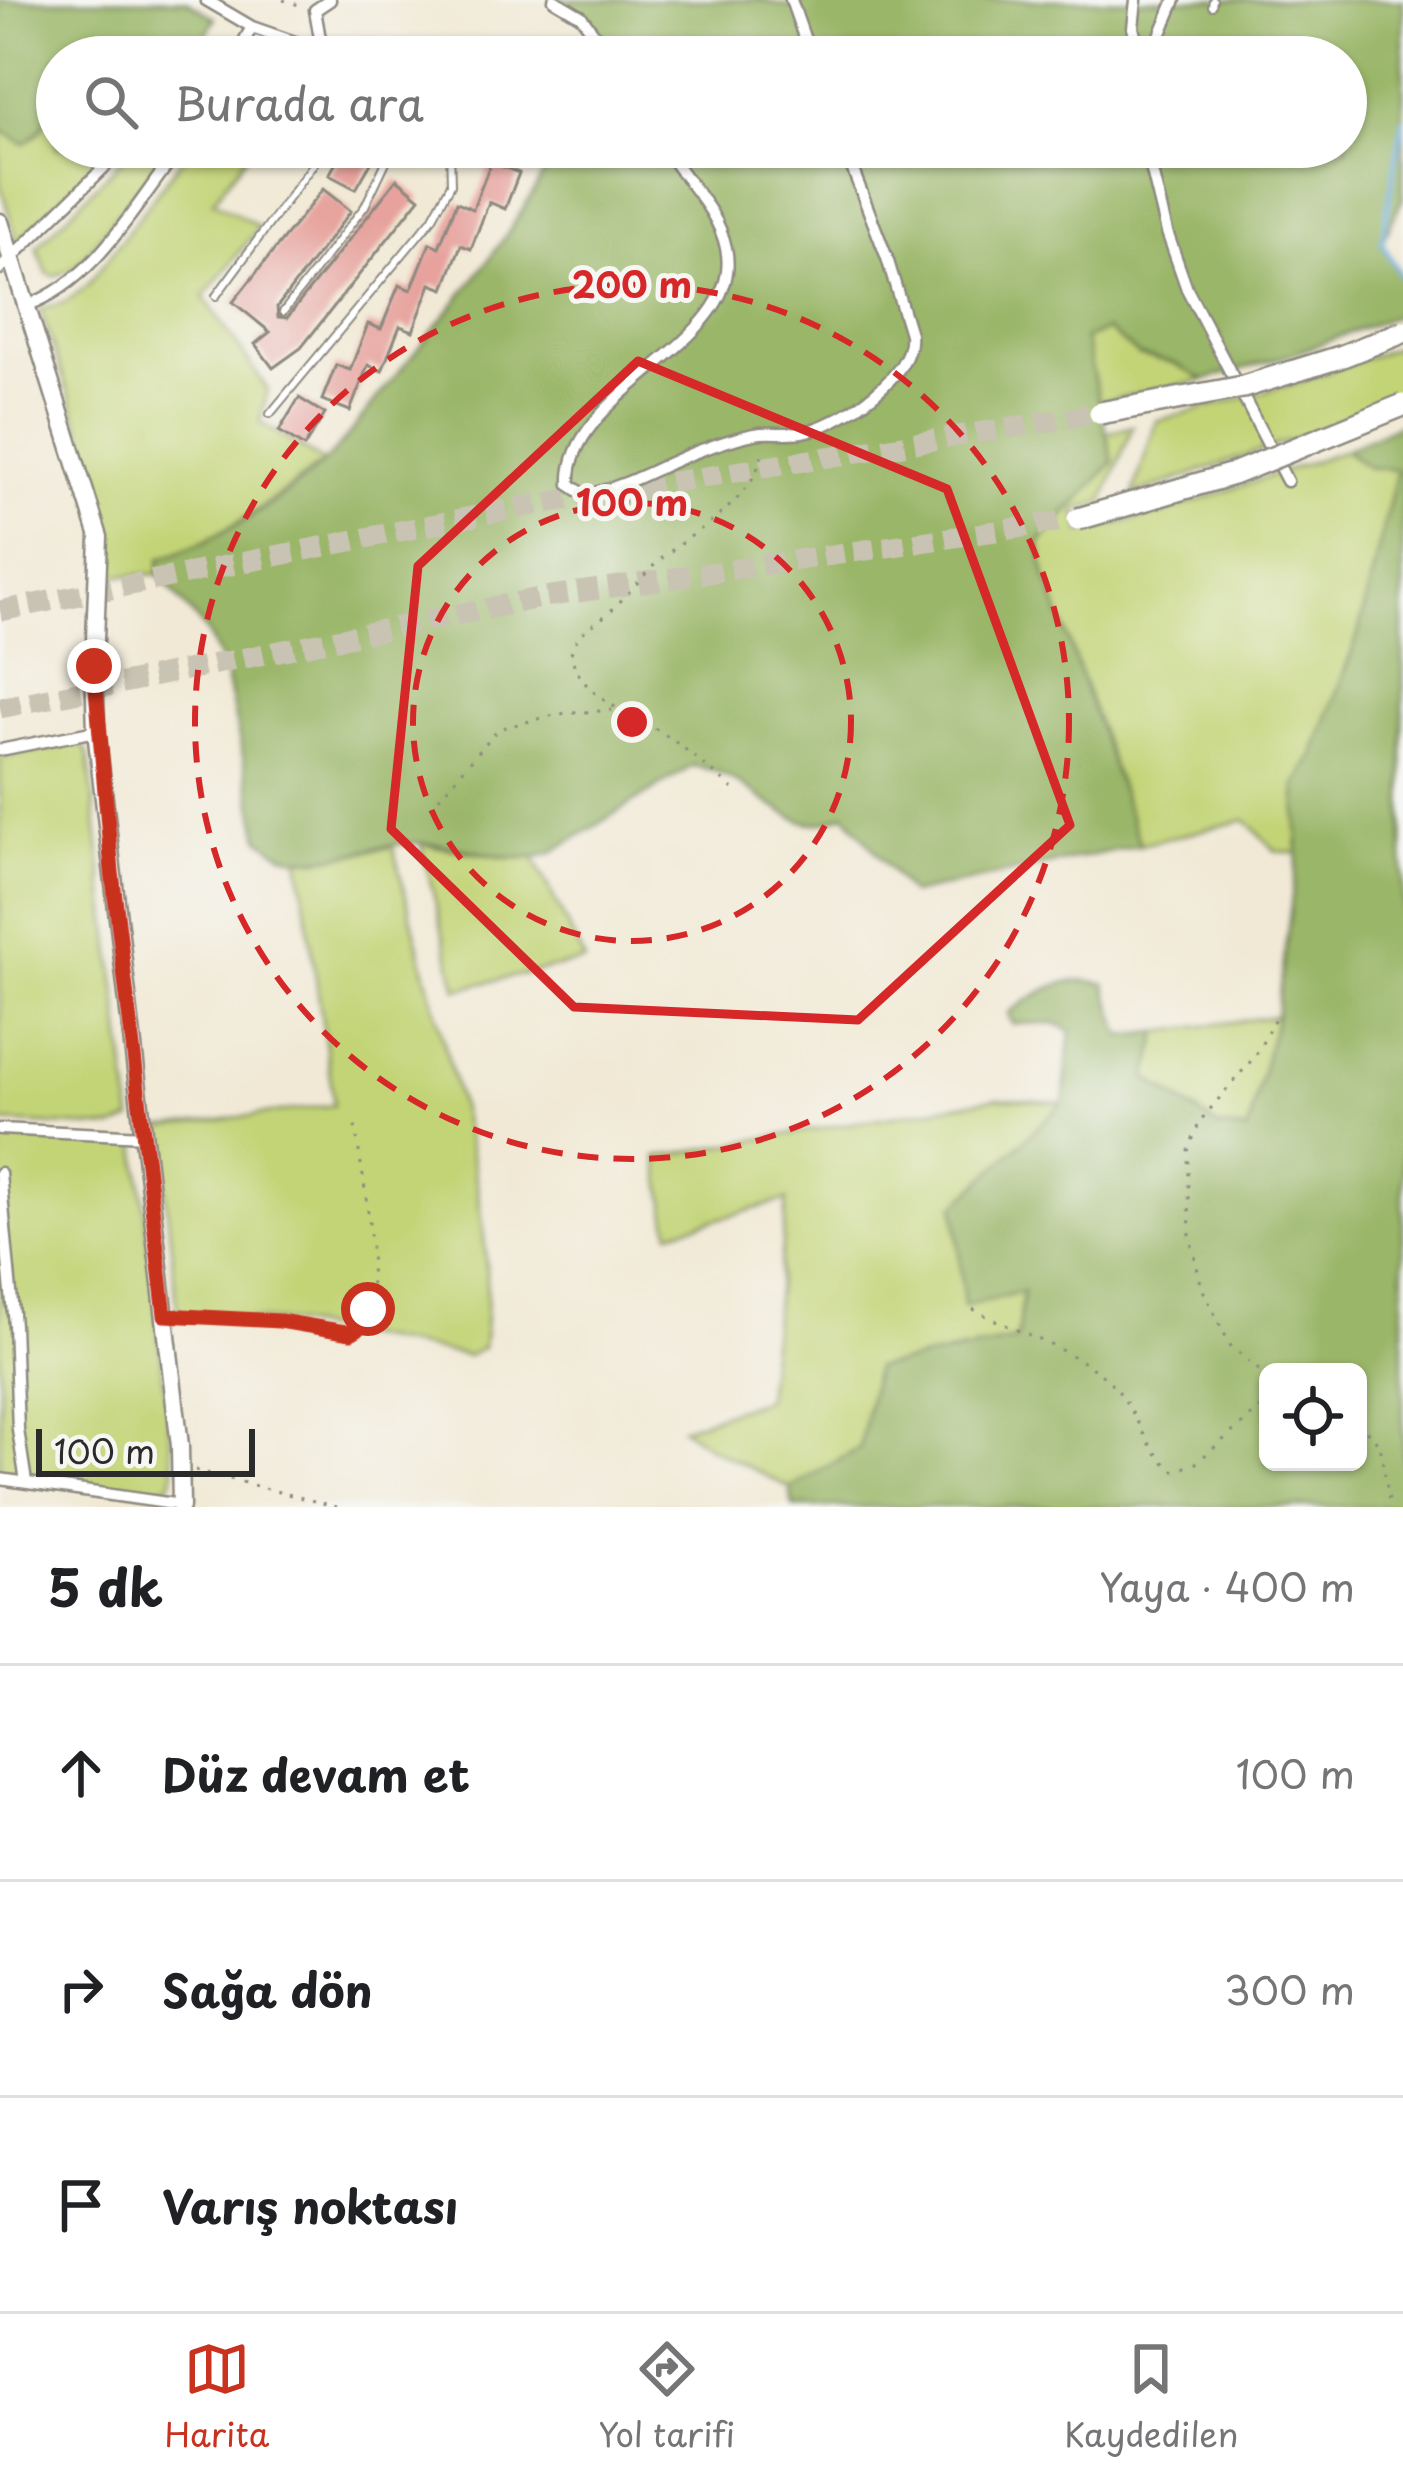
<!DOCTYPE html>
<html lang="tr">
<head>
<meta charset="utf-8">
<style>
  :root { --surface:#fff; --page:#f6f6f6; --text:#202124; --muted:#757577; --line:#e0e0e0; --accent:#c8321e }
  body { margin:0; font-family:"Playpen Sans",sans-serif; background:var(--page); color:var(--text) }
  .controls { position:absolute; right:36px; bottom:36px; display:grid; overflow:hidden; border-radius:18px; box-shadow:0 3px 9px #0004 }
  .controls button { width:108px; height:108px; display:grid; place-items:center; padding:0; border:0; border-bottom:3px solid var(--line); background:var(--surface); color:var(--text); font:60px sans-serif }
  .scale { position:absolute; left:36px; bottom:30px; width:219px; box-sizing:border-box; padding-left:12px; border:6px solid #2b2b2b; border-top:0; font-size:33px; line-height:42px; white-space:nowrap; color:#2b2b2b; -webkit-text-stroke:9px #f6f6f2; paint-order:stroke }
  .stop { position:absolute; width:36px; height:36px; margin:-27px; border:9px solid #c8321e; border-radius:50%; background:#fff }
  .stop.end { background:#c8321e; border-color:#fff; box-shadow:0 3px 12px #0008 }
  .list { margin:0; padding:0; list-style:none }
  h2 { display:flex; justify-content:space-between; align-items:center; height:156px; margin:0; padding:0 48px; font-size:51px }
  h2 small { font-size:39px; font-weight:400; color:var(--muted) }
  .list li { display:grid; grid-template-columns:78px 1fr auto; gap:36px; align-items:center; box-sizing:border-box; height:216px; padding:0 48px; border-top:3px solid var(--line) }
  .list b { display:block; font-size:45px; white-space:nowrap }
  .list em { font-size:39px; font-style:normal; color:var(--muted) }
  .icon { flex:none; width:66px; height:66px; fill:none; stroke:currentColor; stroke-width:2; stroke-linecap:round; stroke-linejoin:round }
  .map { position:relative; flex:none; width:1403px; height:1507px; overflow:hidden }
  .search { position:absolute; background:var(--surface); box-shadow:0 3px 9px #0004; left:36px; right:36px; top:36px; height:132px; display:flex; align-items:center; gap:30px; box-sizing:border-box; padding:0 42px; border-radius:66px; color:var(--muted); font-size:45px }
  .sheet { height:804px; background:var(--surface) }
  nav { display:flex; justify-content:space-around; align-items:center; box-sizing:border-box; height:168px; border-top:3px solid var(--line); background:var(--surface); font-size:33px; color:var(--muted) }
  nav a { display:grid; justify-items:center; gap:6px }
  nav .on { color:var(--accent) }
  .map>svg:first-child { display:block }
  .green { fill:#c3d477; stroke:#778051; stroke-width:3 }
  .forest { fill:#9ab668; stroke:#62704a; stroke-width:3; fill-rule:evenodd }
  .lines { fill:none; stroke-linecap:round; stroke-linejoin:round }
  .stream { stroke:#6dafe1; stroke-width:4.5 }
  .building { fill:#e7a29d }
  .highway-tunnel { stroke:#c9c3b3; stroke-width:21; stroke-dasharray:21 10; stroke-linecap:butt }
  .lane-casing { stroke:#8e8a80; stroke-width:10 }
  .street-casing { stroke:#8e8a80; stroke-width:15 }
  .secondary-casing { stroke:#8e8a80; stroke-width:21 }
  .path { stroke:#8e8a80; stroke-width:3; stroke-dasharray:3 9; stroke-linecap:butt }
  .lane { stroke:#fff; stroke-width:6 }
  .street { stroke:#fff; stroke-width:10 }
  .secondary { stroke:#fff; stroke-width:16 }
  .highway-bridge-casing { stroke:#8e8a80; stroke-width:26; stroke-linecap:butt }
  .highway-bridge { stroke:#fff; stroke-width:21 }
  .route { stroke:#c8321e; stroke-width:15 }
  .marked { fill:none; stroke:#d62828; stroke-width:9; stroke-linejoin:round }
  .ring { fill:none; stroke:#d62828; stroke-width:6; stroke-dasharray:21 15 }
  .centre { fill:#d62828; stroke:#f6f6f2; stroke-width:6 }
  .ring-label { font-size:36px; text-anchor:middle; font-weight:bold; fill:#d62828; stroke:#f6f6f2; stroke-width:10; stroke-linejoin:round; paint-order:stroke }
</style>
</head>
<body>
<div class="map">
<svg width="1403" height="1507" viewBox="0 0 1403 1507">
  <rect width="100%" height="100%" fill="#f6f6f2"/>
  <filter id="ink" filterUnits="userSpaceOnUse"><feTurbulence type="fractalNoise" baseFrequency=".00833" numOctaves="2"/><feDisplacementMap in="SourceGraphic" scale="24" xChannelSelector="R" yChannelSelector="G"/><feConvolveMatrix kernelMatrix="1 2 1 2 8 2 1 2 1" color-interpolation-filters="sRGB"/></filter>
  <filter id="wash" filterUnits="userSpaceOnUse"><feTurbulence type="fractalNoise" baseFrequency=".004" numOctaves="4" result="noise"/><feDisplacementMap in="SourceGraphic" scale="48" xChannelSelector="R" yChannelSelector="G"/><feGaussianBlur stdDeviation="2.7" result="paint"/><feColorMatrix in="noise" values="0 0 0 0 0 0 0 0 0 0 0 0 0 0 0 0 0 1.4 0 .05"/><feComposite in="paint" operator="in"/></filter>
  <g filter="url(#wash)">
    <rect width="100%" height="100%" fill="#f1e9d5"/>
    <!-- green -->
    <path class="green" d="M57 103V147H114L17 242 0 184V129L24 143 39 133Z
      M134 147H170L75 268 54 276 47 273 37 247Z
      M191 147H253L213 201 259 227 204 297 268 390 260 422 324 462C272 500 222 540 160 559L158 574 110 576V528L98 481 40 309 66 302 88 285Z
      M1107 329 1139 355 1173 363 1205 380 1098 402 1084 338Z
      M1403 345V392L1309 434 1133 495 1156 421 1300 382Z
      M1133 426 1103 502 1076 510 1082 532 1166 512 1345 450 1367 467 1398 469 1358 635 1313 756 1296 786 1298 853 1276 851 1245 820 1140 845 1045 574 1040 542 1113 462 1106 433Z
      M81 742 88 754 132 1120 114 1128 0 1122V758Z
      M421 844 506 858H534L585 961 457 989Z
      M393 847C411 915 428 983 446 1051 472 1150 496 1245 483 1348L468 1356 280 1321 178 1316 159 1128 334 1105 299 858 319 859Z
      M1276 1016 1248 1131 1218 1127 1147 1077 1159 1032Z
      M996 1098 1063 1103 965 1306 1023 1292 1017 1340 875 1368 860 1448 790 1488 709 1447 682 1428 765 1399 787 1200 670 1232 657 1157Z
      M0 1138 137 1144 174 1470C172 1478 173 1482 166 1487 150 1498 26 1475 0 1471Z"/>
    <!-- forest -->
    <path class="forest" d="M0 0H185L215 18 196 57H57C57 94 57 122 24 144L0 129Z
      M554 0H758L793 7 791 0H1403V198L1382 242 1403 280V313L1290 355 1205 380 1173 363 1139 355 1107 330 1085 339 1113 462 1040 542 1045 574 1140 845 910 894 845 814C837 817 825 823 816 823 780 824 740 769 692 766L551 853C504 868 460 841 412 843 372 844 333 864 292 857 280 855 270 845 260 838L225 671 207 632 158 574 160 559C218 541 279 504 324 462 348 440 367 410 388 385 449 311 517 234 557 147H1346V57H584L592 28Z
      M1403 423V1507H793L790 1488 860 1448 875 1368 1017 1340 1023 1292 964 1306 955 1206 1063 1103 1071 1031 1055 1023 1012 1024 1008 1013C1039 992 1067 972 1105 984L1122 1036 1159 1032 1147 1078 1218 1127 1248 1131 1276 1016 1298 853 1296 786 1313 756 1358 635 1397 470 1367 467 1345 450ZM1268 1372H1358V1462H1268Z"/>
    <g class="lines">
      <!-- stream -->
      <path class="stream" d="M1403 119 1382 242 1403 280"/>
    </g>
    <g id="blocks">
      <!-- building -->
      <path class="building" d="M345 147H358L375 156 356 189 329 175Z
        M491 162 519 173 505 209 489 202 471 249 461 245 444 289 431 284 413 331 400 326 382 371 368 365 350 411 322 400 336 365 350 370 368 324 381 329 399 285 411 290 430 243 439 247 457 202 473 209Z
        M397 179 420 198 301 348 273 368 255 344 270 332 233 302 323 189 351 211 277 307 278 317 287 318Z
        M299 398 325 414 304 447 279 431Z"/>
    </g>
  </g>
  <g filter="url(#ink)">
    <use href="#blocks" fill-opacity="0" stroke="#8e8a80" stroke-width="3"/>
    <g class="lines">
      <!-- highway-tunnel -->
      <path class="highway-tunnel" d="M0 611 526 506 1100 413
        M0 708 544 597 1078 519"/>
      <defs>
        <path id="lane" d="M1212 6 1213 0
          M216 296 326 147
          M283 312 365 206 393 147
          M270 414 432 219 451 184 450 147"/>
        <path id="street" d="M206 0 252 27 338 57
          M554 0 581 16 611 57
          M791 0 811 57
          M1136 0 1133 28 1141 57
          M322 50 315 10 330 0
          M235 57 252 27
          M1151 57 1175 0
          M664 147C685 181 718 209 726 248 747 344 564 390 570 485L585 495C627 488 667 461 707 448 724 442 743 435 761 433 777 432 792 435 808 431 844 421 915 375 910 334L887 258 844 147
          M1146 147 1167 232 1187 289 1287 481
          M0 269 125 147
          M28 305C97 280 136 203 181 147
          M0 750 96 731
          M0 1129 144 1136
          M0 1173 14 1325 18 1430 26 1482
          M0 1479 181 1505"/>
        <path id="secondary" d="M0 222 99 537 94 666 96 731 180 1446 181 1507"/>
      </defs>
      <!-- lane casing -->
      <use href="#lane" class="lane-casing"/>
      <!-- street casing -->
      <use href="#street" class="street-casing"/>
      <!-- secondary casing -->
      <use href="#secondary" class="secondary-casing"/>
      <!-- path -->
      <path class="path" d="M283 0 302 6
        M733 789C712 771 690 752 667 736 633 713 581 701 571 654 575 633 593 626 607 614 629 595 644 572 667 554 706 523 754 501 764 447
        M431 807 498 729 558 714 613 710
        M973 1309C1017 1333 1069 1347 1108 1380 1136 1405 1144 1452 1175 1471L1196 1463 1268 1402
        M178 1316 280 1321 351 1333C391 1304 361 1171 355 1126
        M1268 1378 1230 1345 1202 1288 1190 1237 1188 1151 1200 1121 1256 1055 1276 1016
        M1358 1422 1380 1445 1390 1507
        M195 1470 337 1507"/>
      <!-- lane -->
      <use href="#lane" class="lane"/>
      <!-- street -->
      <use href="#street" class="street"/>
      <!-- secondary -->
      <use href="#secondary" class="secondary"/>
      <defs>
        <path id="highway-bridge" d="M1100 413 1243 387 1340 357 1403 332
          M1078 519 1233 474 1403 405"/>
      </defs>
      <!-- highway-bridge casing -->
      <use href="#highway-bridge" class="highway-bridge-casing"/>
      <!-- highway-bridge -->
      <use href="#highway-bridge" class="highway-bridge"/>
    </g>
  </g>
  <g class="lines" filter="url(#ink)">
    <!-- route -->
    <path class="route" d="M94 666 112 872 165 1315 280 1321 351 1333 358 1329 368 1309"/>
  </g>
  <!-- marked area -->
  <path class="marked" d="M638 361 947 489 1070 825 858 1020 574 1007 391 829 418 566Z"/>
  <!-- distance rings -->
  <g class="ring">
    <circle cx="632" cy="722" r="219"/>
    <circle cx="632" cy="722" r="437"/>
  </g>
  <circle cx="632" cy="722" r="18" class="centre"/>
  <g class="ring-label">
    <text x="632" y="298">200 m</text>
    <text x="632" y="516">100 m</text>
  </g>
</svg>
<div class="controls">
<button><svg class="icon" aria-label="locate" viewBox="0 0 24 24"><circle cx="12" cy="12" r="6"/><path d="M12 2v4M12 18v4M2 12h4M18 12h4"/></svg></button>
</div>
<div class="scale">100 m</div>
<div class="stop" style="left:368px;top:1309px"></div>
<div class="stop end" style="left:94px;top:666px"></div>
<div class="search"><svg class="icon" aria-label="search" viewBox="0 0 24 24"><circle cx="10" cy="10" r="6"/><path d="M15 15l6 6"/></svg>Burada ara</div>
</div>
<section class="sheet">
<h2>5 dk<small>Yaya · 400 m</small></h2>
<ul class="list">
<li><svg class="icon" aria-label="ahead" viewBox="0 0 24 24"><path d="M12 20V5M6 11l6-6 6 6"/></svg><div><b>Düz devam et</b></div><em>100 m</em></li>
<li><svg class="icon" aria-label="right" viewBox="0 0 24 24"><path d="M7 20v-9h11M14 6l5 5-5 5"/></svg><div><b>Sağa dön</b></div><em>300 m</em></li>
<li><svg class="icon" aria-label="arrive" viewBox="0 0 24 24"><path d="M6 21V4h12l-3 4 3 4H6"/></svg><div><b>Varış noktası</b></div></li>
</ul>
</section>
<nav>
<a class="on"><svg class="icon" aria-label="map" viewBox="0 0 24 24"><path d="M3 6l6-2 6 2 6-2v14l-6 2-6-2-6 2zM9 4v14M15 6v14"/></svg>Harita</a>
<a><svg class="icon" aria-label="directions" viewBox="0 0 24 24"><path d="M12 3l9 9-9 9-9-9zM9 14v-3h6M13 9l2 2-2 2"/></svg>Yol tarifi</a>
<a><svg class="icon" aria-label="saved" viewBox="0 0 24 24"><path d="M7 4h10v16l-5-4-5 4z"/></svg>Kaydedilen</a>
</nav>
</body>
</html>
